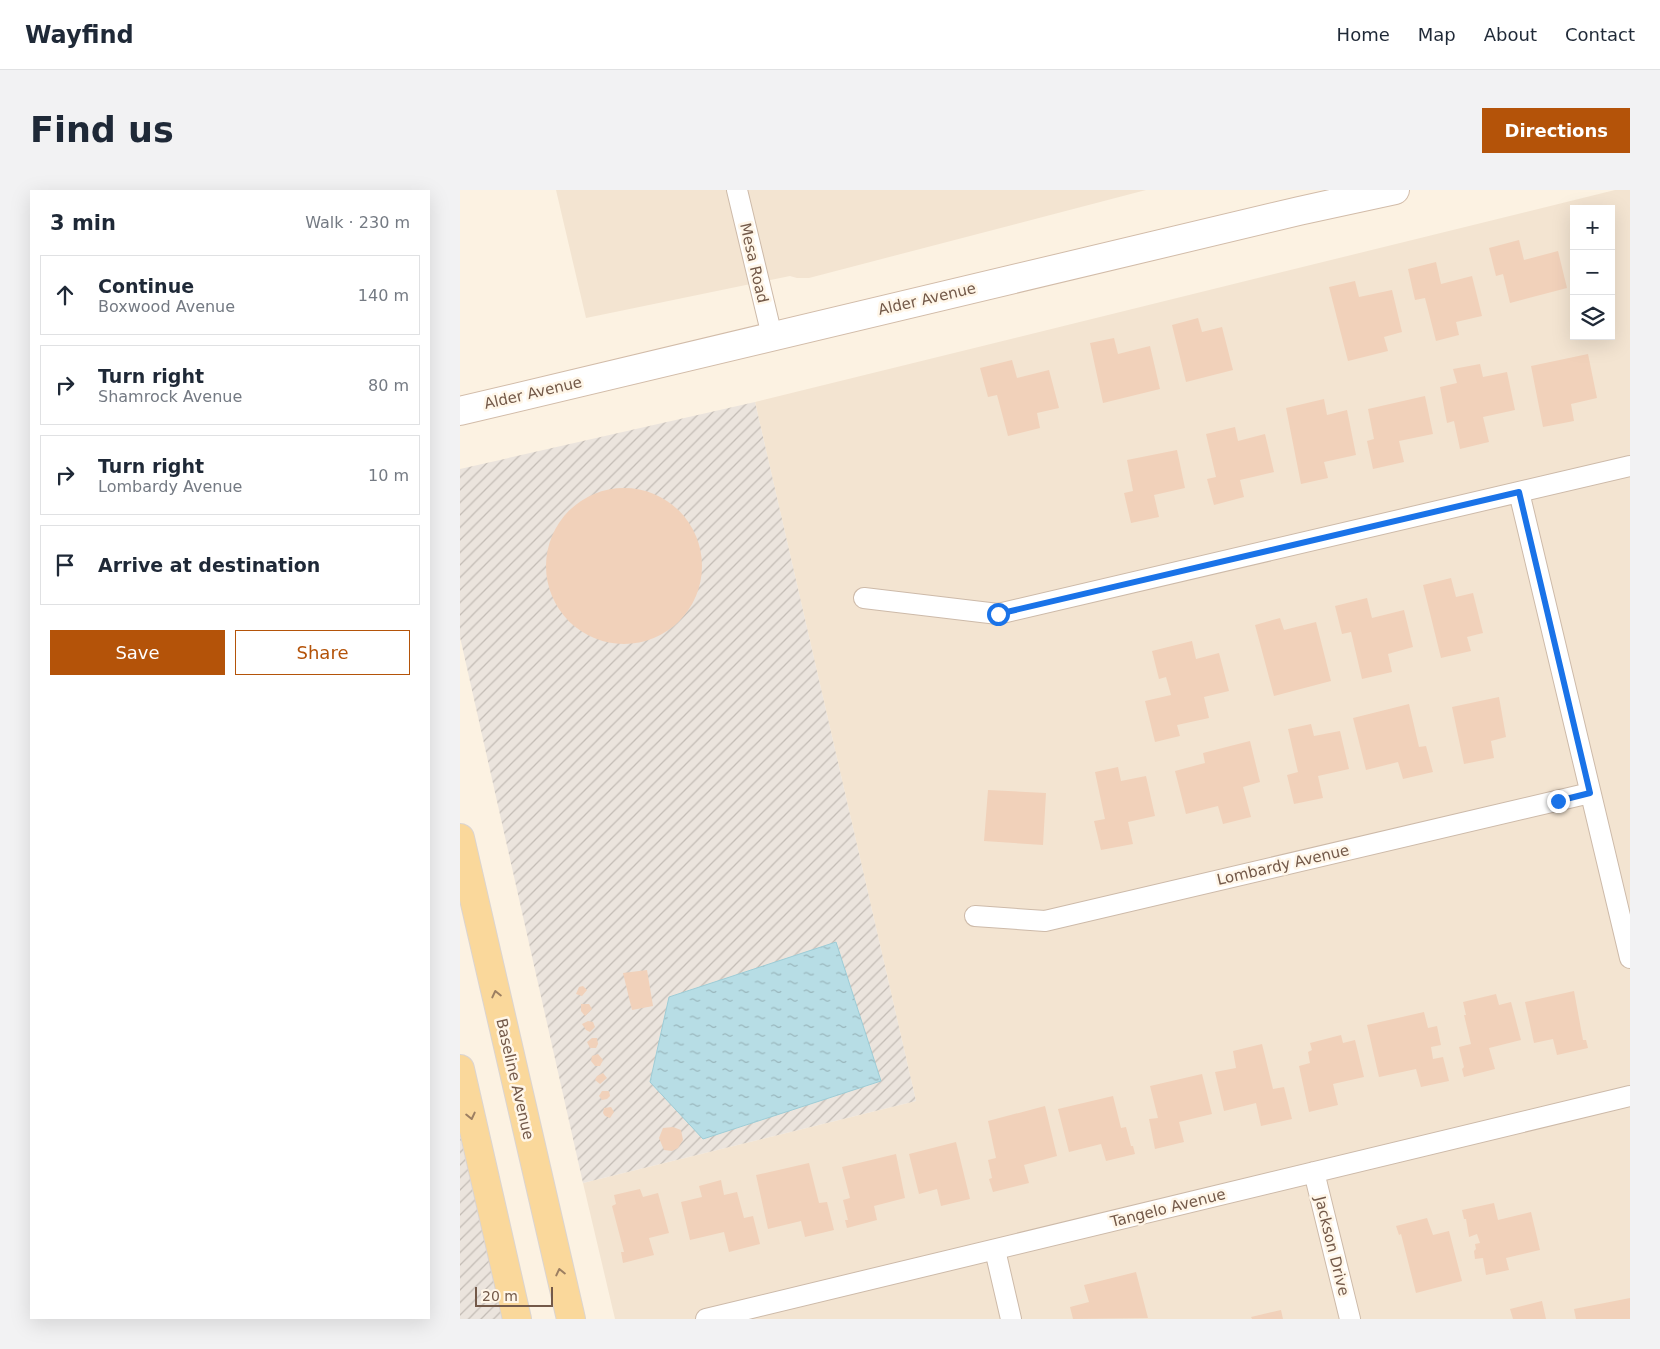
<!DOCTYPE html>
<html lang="en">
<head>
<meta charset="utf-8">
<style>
  :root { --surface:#fff; --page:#f2f2f3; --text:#1f2937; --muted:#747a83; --line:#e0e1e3; --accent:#b45309 }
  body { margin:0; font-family:"DejaVu Sans",sans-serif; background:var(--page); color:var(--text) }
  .controls { position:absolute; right:15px; top:15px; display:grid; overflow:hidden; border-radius:0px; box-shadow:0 5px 20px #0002 }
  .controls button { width:45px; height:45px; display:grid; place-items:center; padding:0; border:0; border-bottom:1px solid var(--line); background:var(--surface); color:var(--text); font:25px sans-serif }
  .scale { position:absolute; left:15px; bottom:12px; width:78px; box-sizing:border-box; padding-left:5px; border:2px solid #735949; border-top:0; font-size:14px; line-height:18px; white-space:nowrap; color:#735949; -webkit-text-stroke:4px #fff6e8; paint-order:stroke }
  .stop { position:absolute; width:15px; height:15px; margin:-11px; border:4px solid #1a73e8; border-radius:50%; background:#fff }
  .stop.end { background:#1a73e8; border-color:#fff; box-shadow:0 1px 5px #0008 }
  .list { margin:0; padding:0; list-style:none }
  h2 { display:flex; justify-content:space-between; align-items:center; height:65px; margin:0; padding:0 20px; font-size:21px }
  h2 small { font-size:16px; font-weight:400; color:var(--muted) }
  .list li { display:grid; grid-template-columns:32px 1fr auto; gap:15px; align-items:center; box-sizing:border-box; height:80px; margin:0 10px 10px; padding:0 10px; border:1px solid var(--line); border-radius:0px }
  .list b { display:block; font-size:19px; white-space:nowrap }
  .list p { margin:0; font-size:16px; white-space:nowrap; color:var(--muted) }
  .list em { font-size:16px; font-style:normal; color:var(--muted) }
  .actions { display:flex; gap:10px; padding:15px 20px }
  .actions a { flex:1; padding:11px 0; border:1px solid var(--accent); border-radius:0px; text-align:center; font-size:18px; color:var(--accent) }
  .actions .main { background:var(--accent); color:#fff }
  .icon { flex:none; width:28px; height:28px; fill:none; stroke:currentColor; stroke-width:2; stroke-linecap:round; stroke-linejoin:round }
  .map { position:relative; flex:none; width:1170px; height:1129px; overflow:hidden; border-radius:0px }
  header { display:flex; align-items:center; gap:30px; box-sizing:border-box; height:70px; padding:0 25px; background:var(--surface); border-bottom:1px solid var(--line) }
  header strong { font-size:24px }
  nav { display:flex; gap:28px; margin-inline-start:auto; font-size:18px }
  .intro { display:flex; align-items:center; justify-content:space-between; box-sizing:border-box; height:120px; padding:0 30px }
  h1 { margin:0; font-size:35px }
  .button { padding:12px 22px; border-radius:0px; background:var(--accent); color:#fff; font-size:18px; font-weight:700 }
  main { display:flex; gap:30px; padding:0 30px }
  aside { flex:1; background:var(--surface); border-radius:0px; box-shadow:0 5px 20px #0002 }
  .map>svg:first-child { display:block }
  .residential { fill:#f3e4d1; fill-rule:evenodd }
  .industrial { fill:url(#industrial-furrows) }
  .water { fill:url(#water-ripples); stroke:#9dccd6 }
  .building { fill:#f1d1ba }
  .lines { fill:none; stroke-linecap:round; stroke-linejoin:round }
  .minor-casing { stroke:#cdbaa9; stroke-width:22 }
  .secondary-casing { stroke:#d2bca9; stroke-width:30 }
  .primary-casing { stroke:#dbd4d0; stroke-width:30 }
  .minor { stroke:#fff; stroke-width:20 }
  .secondary { stroke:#fff; stroke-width:28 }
  .primary { stroke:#fad89b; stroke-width:28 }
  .oneway { stroke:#9c7f62 }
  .route { stroke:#1a73e8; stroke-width:6 }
  .labels { text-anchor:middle; stroke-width:5; stroke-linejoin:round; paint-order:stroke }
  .street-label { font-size:15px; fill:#735949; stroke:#fff6e8 }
</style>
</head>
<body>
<header>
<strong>Wayfind</strong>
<nav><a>Home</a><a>Map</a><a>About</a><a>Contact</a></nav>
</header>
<div class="intro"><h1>Find us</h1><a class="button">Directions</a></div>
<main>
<aside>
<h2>3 min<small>Walk · 230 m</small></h2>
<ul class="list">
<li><svg class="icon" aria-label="ahead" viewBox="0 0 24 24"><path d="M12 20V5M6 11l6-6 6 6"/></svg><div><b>Continue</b><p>Boxwood Avenue</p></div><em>140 m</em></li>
<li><svg class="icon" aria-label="right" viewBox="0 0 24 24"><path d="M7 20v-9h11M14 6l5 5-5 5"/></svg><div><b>Turn right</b><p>Shamrock Avenue</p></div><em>80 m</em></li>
<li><svg class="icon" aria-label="right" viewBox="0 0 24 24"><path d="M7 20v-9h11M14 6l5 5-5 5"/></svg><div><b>Turn right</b><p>Lombardy Avenue</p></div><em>10 m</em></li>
<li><svg class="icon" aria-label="arrive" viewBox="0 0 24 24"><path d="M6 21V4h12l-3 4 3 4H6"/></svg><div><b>Arrive at destination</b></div></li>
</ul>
<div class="actions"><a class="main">Save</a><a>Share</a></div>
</aside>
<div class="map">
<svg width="1170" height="1129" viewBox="0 0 1170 1129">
  <defs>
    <pattern id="industrial-furrows" width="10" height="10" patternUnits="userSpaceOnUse" patternTransform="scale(1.25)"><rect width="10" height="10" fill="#ebe4dd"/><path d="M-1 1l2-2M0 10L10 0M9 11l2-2" fill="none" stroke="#c3bcb5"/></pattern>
    <pattern id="water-ripples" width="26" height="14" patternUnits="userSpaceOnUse" patternTransform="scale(1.25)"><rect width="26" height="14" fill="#b7dde5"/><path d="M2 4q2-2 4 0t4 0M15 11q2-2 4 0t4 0" fill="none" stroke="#99b6bc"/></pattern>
  </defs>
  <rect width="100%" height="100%" fill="#fcf2e2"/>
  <!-- residential -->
  <path class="residential" d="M96 0H686L349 88H337L330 86 126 128Z
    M1155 0H1170V1129H155L123 993 456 911 295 212ZM1114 19H1151V146H1114Z"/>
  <!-- industrial -->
  <path class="industrial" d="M295 212 456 911 123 993 0 447V279Z
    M0 946 43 1129H0Z"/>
  <!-- water -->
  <path class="water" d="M376 752 421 891 243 949 190 892 209 807Z"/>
  <!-- building -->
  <path class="building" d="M1059 50 1064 70 1098 61 1107 98 1050 113 1043 84 1036 86 1029 58Z
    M976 72 981 94 1012 86 1022 126 996 132 999 145 976 151 965 108 955 110 948 79Z
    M895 91 899 107 932 100 942 142 924 147 928 161 888 171 869 97Z
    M738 128 742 142 762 137 773 180 726 192 712 135Z
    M654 148 658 164 690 156 700 199 643 213 630 153Z
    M1128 164 1137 208 1111 214 1114 231 1083 237 1071 176Z
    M552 170 557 188 589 180 599 218 577 223 580 238 548 246 537 205 528 207 520 178Z
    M1020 174 1023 187 1047 182 1055 220 1023 227 1029 252 1000 259 994 231 987 233 980 197 997 193 993 179Z
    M965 206 973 244 939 251 944 272 913 279 907 251 914 249 908 219Z
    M864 209 867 225 887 220 896 265 864 272 868 288 841 294 826 218Z
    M775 237 778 251 805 244 814 282 780 290 784 307 754 315 747 289 756 287 746 244Z
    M717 260 725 298 694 305 699 327 671 333 664 303 673 301 667 270Z
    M86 376a78 78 0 1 1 156 0a78 78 0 1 1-156 0Z
    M991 388 996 407 1013 403 1023 443 1007 447 1011 461 981 468 963 395Z
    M907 408 912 428 944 420 953 457 928 464 932 482 902 489 891 442 882 444 875 416Z
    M820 428 824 440 856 432 871 491 814 506 795 435Z
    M732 451 736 469 759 463 769 501 744 507 749 528 717 535 720 546 695 552 685 511 711 505 706 487 699 489 692 461Z
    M1039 507 1046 547 1031 551 1034 568 1004 574 992 517Z
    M949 514 959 557 966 556 973 582 943 589 938 572 906 580 893 528Z
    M851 534 854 546 880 541 889 579 858 586 863 608 834 614 827 585 838 582 828 539Z
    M790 551 800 592 783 597 791 627 763 634 758 616 726 624 715 581 745 573 743 563Z
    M658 577 661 591 686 586 695 626 668 632 673 654 641 660 634 631 645 629 635 582Z
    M528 600 586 603 583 655 524 651Z
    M187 780 193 816 172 820 163 783Z
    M123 796 127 800 122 806 116 804 119 797Z
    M1114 801 1123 850H1126L1128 858 1097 865 1093 849 1074 853 1065 812Z
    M1036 804 1039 815 1051 812 1061 850 1029 858 1035 879 1004 887 1002 879 1004 877 999 857 1011 854 1004 825H1006L1003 812Z
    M121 814H129L132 819 125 826 121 821Z
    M964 822 968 838 977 836 981 855 971 857 973 869 983 867 989 891 961 897 956 879 919 887 907 835Z
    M128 831 133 832 135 837 130 842 126 840 122 834Z
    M881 845 883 853 895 850 904 887 873 894 878 915 849 922 839 876 850 873 848 862 852 860 850 853Z
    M132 848H137L138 854 136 858H130L127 852Z
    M802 854 813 899 824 897 832 929 801 936 796 913 764 921 755 882 776 878 773 861Z
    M138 864 143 870 140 876H135L131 871 132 866Z
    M143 883 147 888 140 894 135 890 137 886Z
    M742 884 752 924 719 932 724 952 695 959 689 929 698 928 690 896Z
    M142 901H149L150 906 147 909 142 910 139 906Z
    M653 906 661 938 666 937 671 956H673L675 964 646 971 641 954 609 962 598 919Z
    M585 916 597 966 564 975 569 993 533 1002 529 989 532 988 528 970 536 968 528 931Z
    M151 917 154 922 150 928 145 926 143 923 144 918Z
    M213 937 221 940 223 950 218 958 212 961 204 960 199 948 203 938Z
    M496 952 510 1009 481 1016 477 999 459 1004 449 964Z
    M436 964 445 1008 414 1016 417 1030 387 1038 385 1030H388L383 1010 390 1008 382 977Z
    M349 973 359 1013 367 1012 374 1040 345 1047 341 1031 308 1039 296 985Z
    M261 990 264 1005 277 1002 284 1028 293 1026 300 1054 269 1062 264 1042 230 1050 221 1012 242 1007 239 996Z
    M180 999 183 1007 198 1003 209 1043 189 1048 194 1065 163 1073 161 1062H164L152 1016 156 1014 154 1005Z
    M1034 1013 1038 1030 1071 1022 1080 1060 1046 1068 1049 1080 1026 1085 1023 1068 1015 1069 1014 1061 1016 1059 1015 1054 1020 1053 1017 1044 1009 1047 1006 1029H1004L1002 1020Z
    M967 1028 973 1045 989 1041 1002 1091 956 1103 941 1044 939 1045 936 1036Z
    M676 1082 688 1128 613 1129 610 1117 629 1112 624 1095Z
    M1170 1108V1129H1116L1114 1119Z
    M1082 1111 1086 1129H1053L1050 1119Z
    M821 1120 823 1129H792L791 1127Z"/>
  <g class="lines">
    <defs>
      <path id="minor" d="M277 0 312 146
        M1059 302 1170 768
        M404 408 538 424 1170 276
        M515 726 585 731 1130 603
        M854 982 890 1129
        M535 1060 551 1129
        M246 1129 1170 906"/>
      <path id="secondary" d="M0 221 839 21 935 0"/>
      <path id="primary" d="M0 648 111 1129
        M0 879 57 1129"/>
    </defs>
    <!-- minor casing -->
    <use href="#minor" class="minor-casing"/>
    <!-- secondary casing -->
    <use href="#secondary" class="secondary-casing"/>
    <!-- primary casing -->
    <use href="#primary" class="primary-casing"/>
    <!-- minor -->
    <use href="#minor" class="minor"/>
    <!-- secondary -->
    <use href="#secondary" class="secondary"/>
    <!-- primary -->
    <use href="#primary" class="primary"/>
  </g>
  <!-- one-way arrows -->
  <defs><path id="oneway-chevron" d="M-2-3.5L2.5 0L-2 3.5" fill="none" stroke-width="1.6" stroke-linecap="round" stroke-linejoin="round" transform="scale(1.25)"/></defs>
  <g class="oneway">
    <use href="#oneway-chevron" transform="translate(36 804) rotate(-103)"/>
    <use href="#oneway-chevron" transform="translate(11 926) rotate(77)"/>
    <use href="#oneway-chevron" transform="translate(100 1082) rotate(-103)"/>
  </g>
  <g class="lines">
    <!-- route -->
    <path class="route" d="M538 424 1059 302 1130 603 1098 611"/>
  </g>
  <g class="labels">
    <!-- street labels -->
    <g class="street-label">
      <text transform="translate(294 73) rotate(77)" y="5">Mesa Road</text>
      <text transform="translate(467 109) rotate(-13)" y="5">Alder Avenue</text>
      <text transform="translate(73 203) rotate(-13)" y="5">Alder Avenue</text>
      <text transform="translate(823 675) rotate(-13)" y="5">Lombardy Avenue</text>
      <text transform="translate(55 889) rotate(77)" y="5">Baseline Avenue</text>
      <text transform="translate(708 1018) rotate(-14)" y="5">Tangelo Avenue</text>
      <text transform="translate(872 1056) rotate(76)" y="5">Jackson Drive</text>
    </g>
  </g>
</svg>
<div class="controls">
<button>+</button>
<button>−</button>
<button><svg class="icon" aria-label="layers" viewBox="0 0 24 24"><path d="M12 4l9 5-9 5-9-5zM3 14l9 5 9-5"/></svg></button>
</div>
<div class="scale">20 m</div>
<div class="stop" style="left:538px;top:424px"></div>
<div class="stop end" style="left:1098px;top:611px"></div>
</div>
</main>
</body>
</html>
